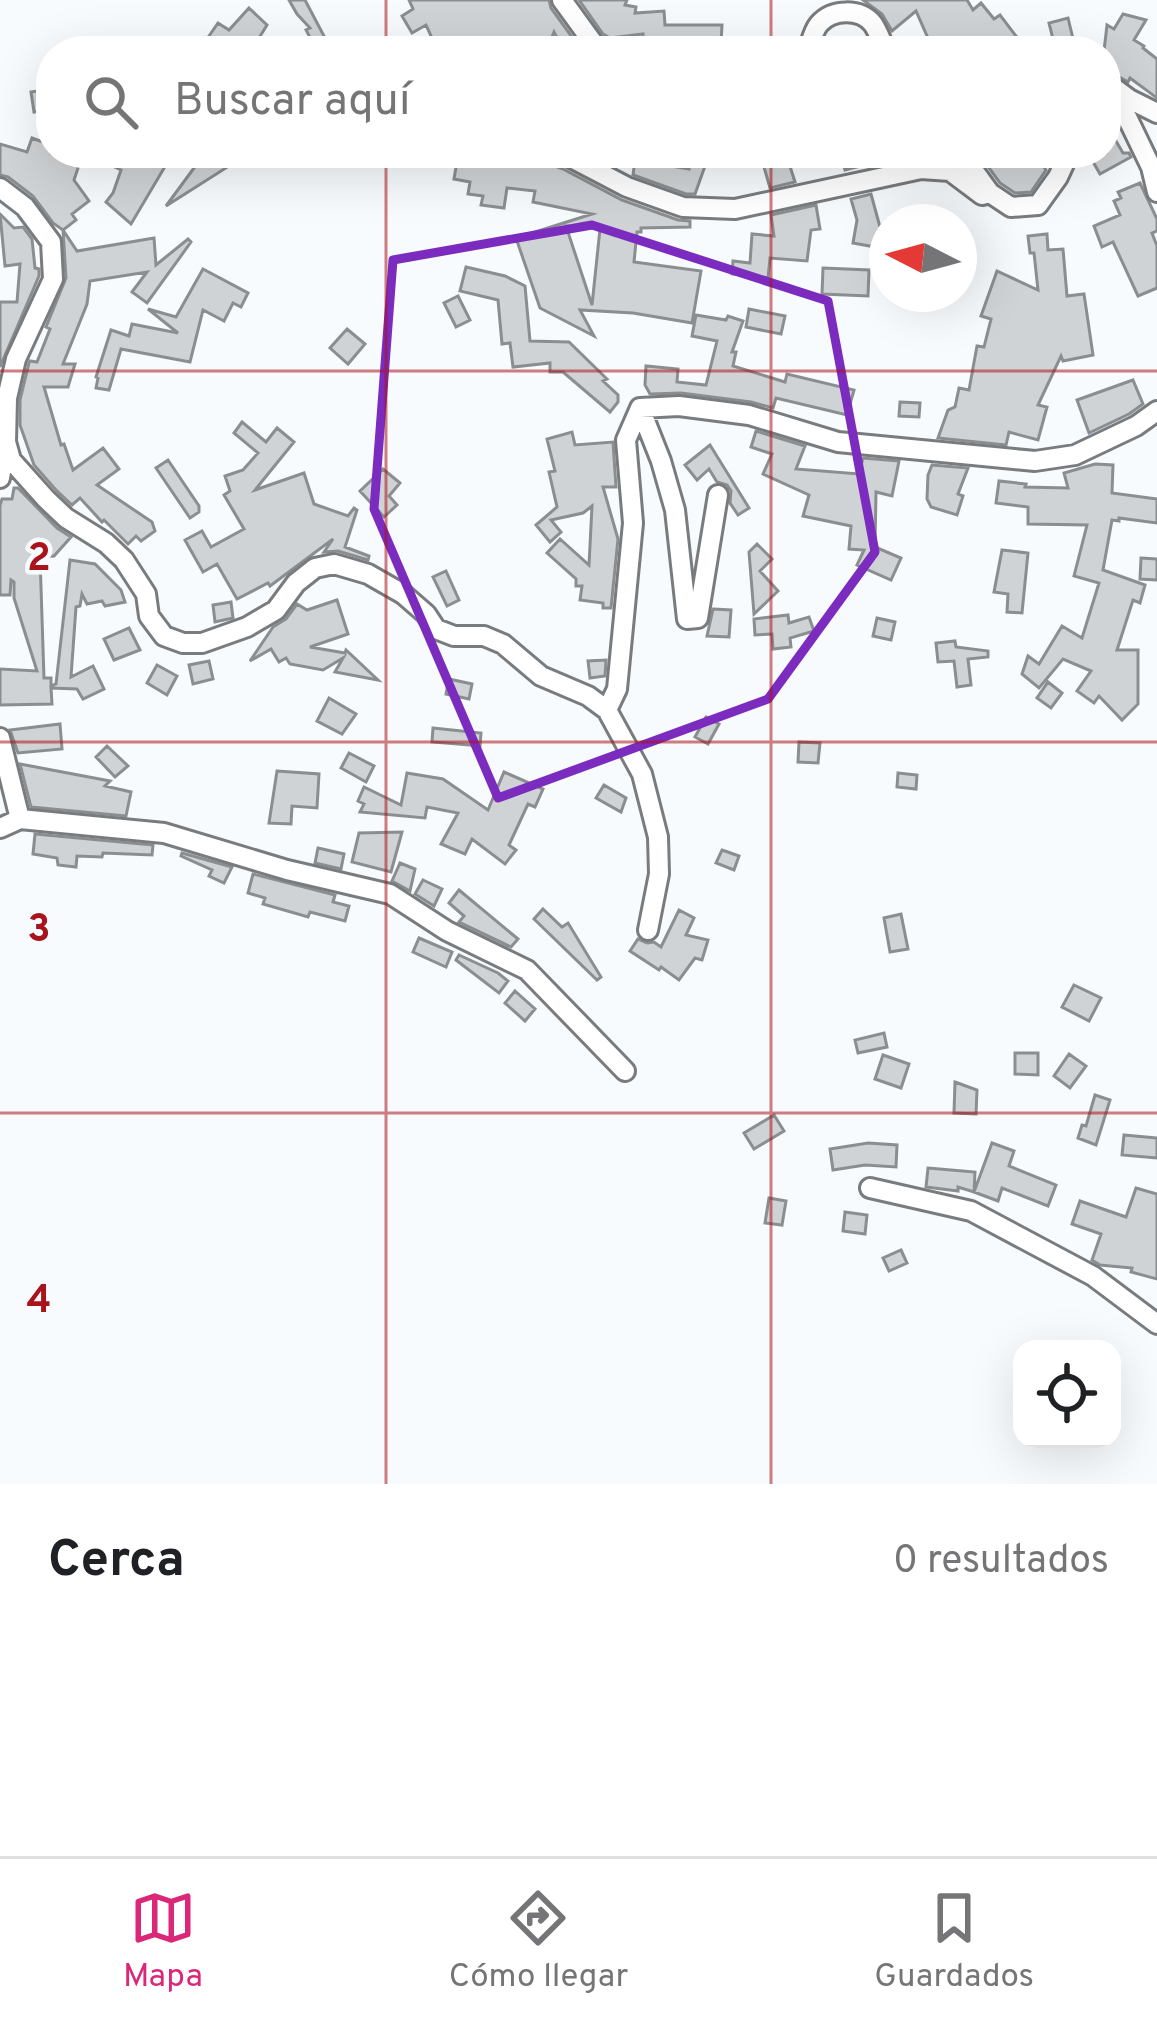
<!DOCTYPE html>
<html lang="es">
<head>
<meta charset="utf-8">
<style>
  :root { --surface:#fff; --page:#f6f6f6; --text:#202124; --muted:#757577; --line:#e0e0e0; --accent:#db2777 }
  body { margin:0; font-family:Overpass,sans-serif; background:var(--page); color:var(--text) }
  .controls { position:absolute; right:36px; bottom:36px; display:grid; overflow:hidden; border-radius:24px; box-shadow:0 12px 48px #0002 }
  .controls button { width:108px; height:108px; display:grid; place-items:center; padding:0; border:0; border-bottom:3px solid var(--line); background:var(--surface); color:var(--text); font:60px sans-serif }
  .compass { position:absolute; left:869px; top:204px; width:108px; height:108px; border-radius:50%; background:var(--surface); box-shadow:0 12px 48px #0002; rotate:276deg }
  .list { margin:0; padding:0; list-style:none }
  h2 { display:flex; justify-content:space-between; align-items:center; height:156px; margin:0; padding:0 48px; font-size:51px }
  h2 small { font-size:39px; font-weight:400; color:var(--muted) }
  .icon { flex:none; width:66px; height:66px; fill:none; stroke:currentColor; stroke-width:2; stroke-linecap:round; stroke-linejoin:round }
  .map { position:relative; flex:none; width:1157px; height:1484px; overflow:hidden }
  .search { position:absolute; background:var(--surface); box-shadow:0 12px 48px #0002; left:36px; right:36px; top:36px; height:132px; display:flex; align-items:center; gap:30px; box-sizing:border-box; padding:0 42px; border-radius:48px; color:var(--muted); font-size:45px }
  .sheet { height:372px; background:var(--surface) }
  nav { display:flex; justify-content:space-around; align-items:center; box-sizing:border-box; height:168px; border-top:3px solid var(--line); background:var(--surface); font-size:33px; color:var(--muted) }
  nav a { display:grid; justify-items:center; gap:6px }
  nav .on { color:var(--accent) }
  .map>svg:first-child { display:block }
  .building { fill:#d0d3d5; stroke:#8b8e90; stroke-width:3; fill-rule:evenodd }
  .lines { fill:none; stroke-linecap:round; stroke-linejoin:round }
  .street-casing { stroke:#797c7e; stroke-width:24 }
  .street { stroke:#fff; stroke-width:18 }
  .marked { fill:none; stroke:#7b2cbf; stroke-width:9; stroke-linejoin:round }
  .grid { fill:none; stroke:#a9141c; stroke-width:3; stroke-opacity:0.55 }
  .grid-label { font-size:39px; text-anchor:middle; font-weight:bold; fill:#a9141c; stroke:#f8fbfd; stroke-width:9; stroke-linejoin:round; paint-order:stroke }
</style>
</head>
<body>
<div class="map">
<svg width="1157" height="1484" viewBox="0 0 1157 1484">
  <rect width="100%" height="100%" fill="#f8fbfd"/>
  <!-- building -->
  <path class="building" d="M289 0H305L325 38 313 43 306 30 310 28 297 14Z
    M409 0H549L551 8 580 48 564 51 554 32 546 51H438L426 25 412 33 402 16 413 9Z
    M579 0H627L625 5 636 7 635 13 664 11 665 25H722L721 43H716L715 51H643V34L610 38 603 34Z
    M863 0H967L973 10 981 3 994 19 1000 15 1016 36 996 51H913L927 36 916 11 892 31 882 14Z
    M249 8 267 25 251 51H232L209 36 218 23 229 30Z
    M1123 14 1146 20 1134 40 1144 46 1143 48 1157 59V98L1130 78 1128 82 1106 69 1104 51 1107 25 1114 29Z
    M1068 18 1076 51H1056L1049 23Z
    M51 89V110L34 112 31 92Z
    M1106 124 1123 153H1129L1131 157 1100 174 1088 153H1106Z
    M32 138 51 145V153H83L74 180 89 201 72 214 76 220 63 230 77 251 154 238 156 265 188 239 191 242 147 303 132 292 147 272 90 281 87 304 63 364H75L68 387H44L61 445 64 444 73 470 103 448 119 469 97 485 152 522 155 531 141 541 136 536 128 544 104 520 102 522 80 498 72 505 56 490 34 465 20 425V400L29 363 30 361 37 362 50 329 46 327 66 278 63 230 53 223 33 196 8 177 0 175V144L27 152Z
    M84 153H173L131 224 106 202 113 193 121 170Z
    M205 153H218L227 161 229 166 166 206Z
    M469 153H521L563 169 622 200 678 220 690 221V227L641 228V232H637L634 262 701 271 692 323 633 313 580 310 594 336 540 308 516 238 592 214 533 202 535 191 507 188 504 208 481 205 483 196 468 194 470 182 454 179 458 155 468 156ZM566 226 600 229 592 305Z
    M840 153H892L893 158 845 170Z
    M978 153H1034L1046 170 1031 192 1015 193 1000 183Z
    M690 154 709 155 695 194H686L633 175 635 160 689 169Z
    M788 160 795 182 770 188 764 167Z
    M1140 183 1157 219V231L1152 233 1157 246V288L1138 296 1113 242 1102 247 1094 226 1120 215 1114 201 1121 198 1118 192Z
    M871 194 886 249 853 243 857 220 851 199Z
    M816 205 820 229 811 230 807 261 770 258 768 278 732 274 733 261 750 263 752 234 774 236 771 215Z
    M0 214 14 228 23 227 32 239 35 268 39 269V276L0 367V302H17L20 264 5 266Z
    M1047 234 1048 250 1063 249 1067 296 1084 294 1093 355 1063 361 1061 356 1038 405 1047 407 1038 440 1009 432 1006 445 938 438 948 410 955 407 959 388 969 390 977 346 984 347 991 319 981 316 997 271 1038 290 1034 253H1030L1028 236Z
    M466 267 505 276 525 286 530 341 569 342 607 379 603 381 618 395V402L610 412 563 372H550V363L513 367 510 343 502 344 498 300 460 291Z
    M823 268 869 270 868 296 822 294Z
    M203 269 248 293 241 307 233 303 224 321 203 310 190 362 121 349 109 390 96 388 98 378 96 377 111 330 129 336 132 324 178 333 148 309 176 317Z
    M458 296 470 320 456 327 444 303Z
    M749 309 785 316 781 334 746 327Z
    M696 315 726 320 728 316 743 321 732 352H736L733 366 785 382 787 374 854 390 847 415 776 398 773 408 751 402 681 393 650 394 645 385 646 366 678 369 677 382 706 385 717 341 692 336Z
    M347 329 365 344 348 364 330 348Z
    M1133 380 1143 404 1129 414 1089 433 1077 400Z
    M900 402 920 403 919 417 899 416Z
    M242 422 266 442 277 428 294 442 255 490 304 473 314 504 348 516 354 508 357 510 345 547 369 556 368 560 338 551 324 552 333 539 270 586 268 583 237 599 217 564 203 572 185 540 202 531 211 547 244 529 224 495 230 491 225 476 243 470 258 453 234 433Z
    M756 431 805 446 796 469 859 474 863 458 899 461 892 496 876 492 875 547 901 558 891 580 857 565 864 550 849 549 851 526 803 516 809 495 763 474 772 454 751 447Z
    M572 432 575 445 613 442 616 487H603L618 539 611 608H603V603L580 600 582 586H576V579L547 553 560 539 589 565 592 506 583 513 551 520 561 532 550 542 536 525 557 507 549 472 555 471 547 439Z
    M710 445 749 508 738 515 730 503 731 491 727 485 717 482 709 469 697 480 685 465Z
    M168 460 199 506V512L190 518 156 468Z
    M1095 464 1113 465 1112 493 1157 499V523L1119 518V521L1112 520 1103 570 1145 585 1140 603 1133 600 1117 650H1138V704L1122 720 1099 696 1094 703 1077 691 1091 671 1063 659 1039 688 1022 674 1028 656 1039 664 1062 626 1082 638 1099 583 1074 576 1087 525 1028 524V507L996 503 999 481 1026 484 1025 487 1068 488 1064 473Z
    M932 465 968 468 958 494 963 496 957 515 931 507 927 499 928 475Z
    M383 469 400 483 389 496 397 505 384 517 360 491Z
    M14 488H18L57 528 71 537 54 556 40 557 44 678H51V686L56 684 70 560 95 564 121 590 125 602 105 606 102 601 87 604 82 594 80 606 76 607 71 677 93 666 104 689 83 699 77 689 51 688 52 704 0 705V669L37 671 14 598V582L11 580 10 595H0V505L2 499H12Z
    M757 544 772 559 760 571 778 591 754 614 749 552Z
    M1002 550 1028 553 1022 613 1007 612 1008 594 994 592Z
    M1141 558 1157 559V580L1140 579Z
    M446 571 459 600 447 606 433 577Z
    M337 600 348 634 310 647 345 653 346 650 378 680 335 672 343 658 323 670 290 664 286 658 279 662 271 649 250 661 273 627 286 619 297 604 307 610Z
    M231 602 233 618 215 622 213 605Z
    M713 609 731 610 729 637 707 636Z
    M788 615 789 623 809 617 814 631 790 638 791 647 773 649 772 634 755 635 754 619Z
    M877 618 895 622 891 640 873 636Z
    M129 628 140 650 114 660 104 639Z
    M955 641 956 647 988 651V657L968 659 971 685 957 687 954 661 938 662 936 643Z
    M606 660 605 676 590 678 588 661Z
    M209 661 213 679 193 684 189 665Z
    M157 665 177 676 167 695 147 683Z
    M449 679 472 684 469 699 446 694Z
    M1048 682 1062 693 1051 708 1037 698Z
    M329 698 356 714 342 734 317 721Z
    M706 717 719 724 708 744 695 737Z
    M60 724 62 749 18 753 10 730Z
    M433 728 481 733 480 746 432 742Z
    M799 742 820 743 818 763 798 762Z
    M107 746 128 766 115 777 96 757Z
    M349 753 374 766 366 782 341 768Z
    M20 764 110 781 105 786 131 792 126 816 31 807Z
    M277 771 319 774 317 808 292 806 291 824 269 823Z
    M504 772 543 789 535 807 528 804 509 845 516 850 505 864 472 839 465 854 441 844 458 813 427 807 425 818 360 812 364 804 358 801 364 787 401 805 407 773 443 779 488 810Z
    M898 773 917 775 916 789 897 787Z
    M604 785 626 798 621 812 596 798Z
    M402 832 391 872 352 862 359 833Z
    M35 834 153 845 152 855 103 853 102 857 77 856 76 867 58 865 57 858 33 854Z
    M318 848 344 854 341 869 315 863Z
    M722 850 739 856 734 870 716 863Z
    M182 853 232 867 224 883 209 876 212 870 181 856Z
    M400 863 415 869 410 891 392 881Z
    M253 874 335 895 333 902 349 906 345 921 310 912 308 917 263 904 265 898 248 893Z
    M423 880 442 889 434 906 415 894Z
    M459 890 518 939 511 947 459 922 464 916 449 903Z
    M543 909 562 927 568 923 601 977 597 980 534 919Z
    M679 910 694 918 686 935 708 940 702 960 695 958 679 980 661 967 659 970 630 951 638 939 647 943 654 942 661 947Z
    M901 914 908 949 890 952 884 918Z
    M419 938 452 952 446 967 413 952Z
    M459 955 498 973 508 981 499 993 456 960Z
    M1074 985 1101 998 1089 1021 1062 1007Z
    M515 991 535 1009 525 1021 505 1003Z
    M884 1033 887 1047 858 1053 855 1040Z
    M1015 1053H1038V1075L1015 1074Z
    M1069 1054 1086 1066 1070 1088 1054 1076Z
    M883 1055 909 1064 901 1088 875 1079Z
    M955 1082 977 1090 976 1114 954 1113Z
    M1095 1095 1110 1100 1096 1145 1078 1138 1082 1125 1086 1126Z
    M774 1115 784 1131 754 1149 744 1133Z
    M1124 1135 1157 1138V1158L1122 1155Z
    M868 1143 897 1145 896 1167 865 1165 833 1170 830 1149Z
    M992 1143 1014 1151 1009 1166 1056 1185 1048 1206 1002 1188 998 1201 974 1192Z
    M928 1168 975 1172 974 1192 958 1187V1191L926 1187Z
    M1136 1188 1157 1194V1279L1131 1272 1132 1268 1100 1265 1092 1260 1101 1234 1072 1224 1080 1201 1126 1217Z
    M769 1198 786 1201 782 1225 765 1223Z
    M845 1212 867 1215 865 1234 843 1231Z
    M901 1250 907 1263 889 1271 883 1258Z"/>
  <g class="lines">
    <defs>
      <path id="street" d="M562 0 594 44 605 51
        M808 51C811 42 813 31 819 24 832 9 860 8 873 24 878 31 882 43 886 51
        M1106 82 1129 99 1157 113
        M1129 99 1125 113 1151 167 1157 192
        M562 153 627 187 683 207 735 209 921 169 950 171 982 195 990 193
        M961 153 990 193 1011 207 1038 205 1058 177 1064 164 1056 153
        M0 188 25 207 51 242 53 279 16 359 7 398 6 442 0 478
        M640 408 661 461 675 510 687 619 698 618 718 495
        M6 442 11 460 46 499 66 518 106 543 124 560 146 594 149 616 164 636 183 643H202L247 627 276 610 296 583 315 568 334 564 368 574 403 594 426 614 436 629 454 636H484L503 644 541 676 588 696 607 710 642 774 658 837 659 874 648 930
        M607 710 617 689 633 523 626 440 640 408 679 406 749 415 838 442 1035 461 1075 455 1136 426 1157 411
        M0 738 20 819
        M0 828 20 819 164 833 287 870 390 894 447 931 527 970 625 1071
        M870 1188 971 1211 1093 1276 1157 1324"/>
    </defs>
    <!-- street casing -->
    <use href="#street" class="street-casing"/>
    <!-- street -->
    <use href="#street" class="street"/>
  </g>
  <!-- marked area -->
  <path class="marked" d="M592 225 828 301 875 552 768 699 498 798 374 509 393 260Z"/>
  <!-- grid -->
  <path class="grid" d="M386 0V51M771 0V51M386 153V1484M771 153V1484M0 371H1157M0 742H1157M0 1113H1157"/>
  <g class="grid-label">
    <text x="39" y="570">2</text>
    <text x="39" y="941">3</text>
    <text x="39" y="1312">4</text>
  </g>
</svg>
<div class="controls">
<button><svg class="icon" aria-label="locate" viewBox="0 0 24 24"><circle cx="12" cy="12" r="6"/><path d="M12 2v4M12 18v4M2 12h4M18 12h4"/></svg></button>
</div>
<svg class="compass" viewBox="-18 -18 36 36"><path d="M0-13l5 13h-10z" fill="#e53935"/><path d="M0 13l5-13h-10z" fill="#757577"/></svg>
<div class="search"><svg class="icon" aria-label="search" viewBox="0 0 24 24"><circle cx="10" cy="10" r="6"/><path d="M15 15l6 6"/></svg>Buscar aquí</div>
</div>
<section class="sheet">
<h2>Cerca<small>0 resultados</small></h2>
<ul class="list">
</ul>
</section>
<nav>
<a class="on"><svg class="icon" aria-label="map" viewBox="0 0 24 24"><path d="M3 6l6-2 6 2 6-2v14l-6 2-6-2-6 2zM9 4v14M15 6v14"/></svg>Mapa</a>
<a><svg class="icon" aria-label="directions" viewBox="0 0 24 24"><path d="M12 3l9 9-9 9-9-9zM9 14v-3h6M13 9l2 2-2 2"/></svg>Cómo llegar</a>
<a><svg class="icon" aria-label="saved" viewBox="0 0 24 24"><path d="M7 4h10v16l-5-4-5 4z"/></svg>Guardados</a>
</nav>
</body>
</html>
